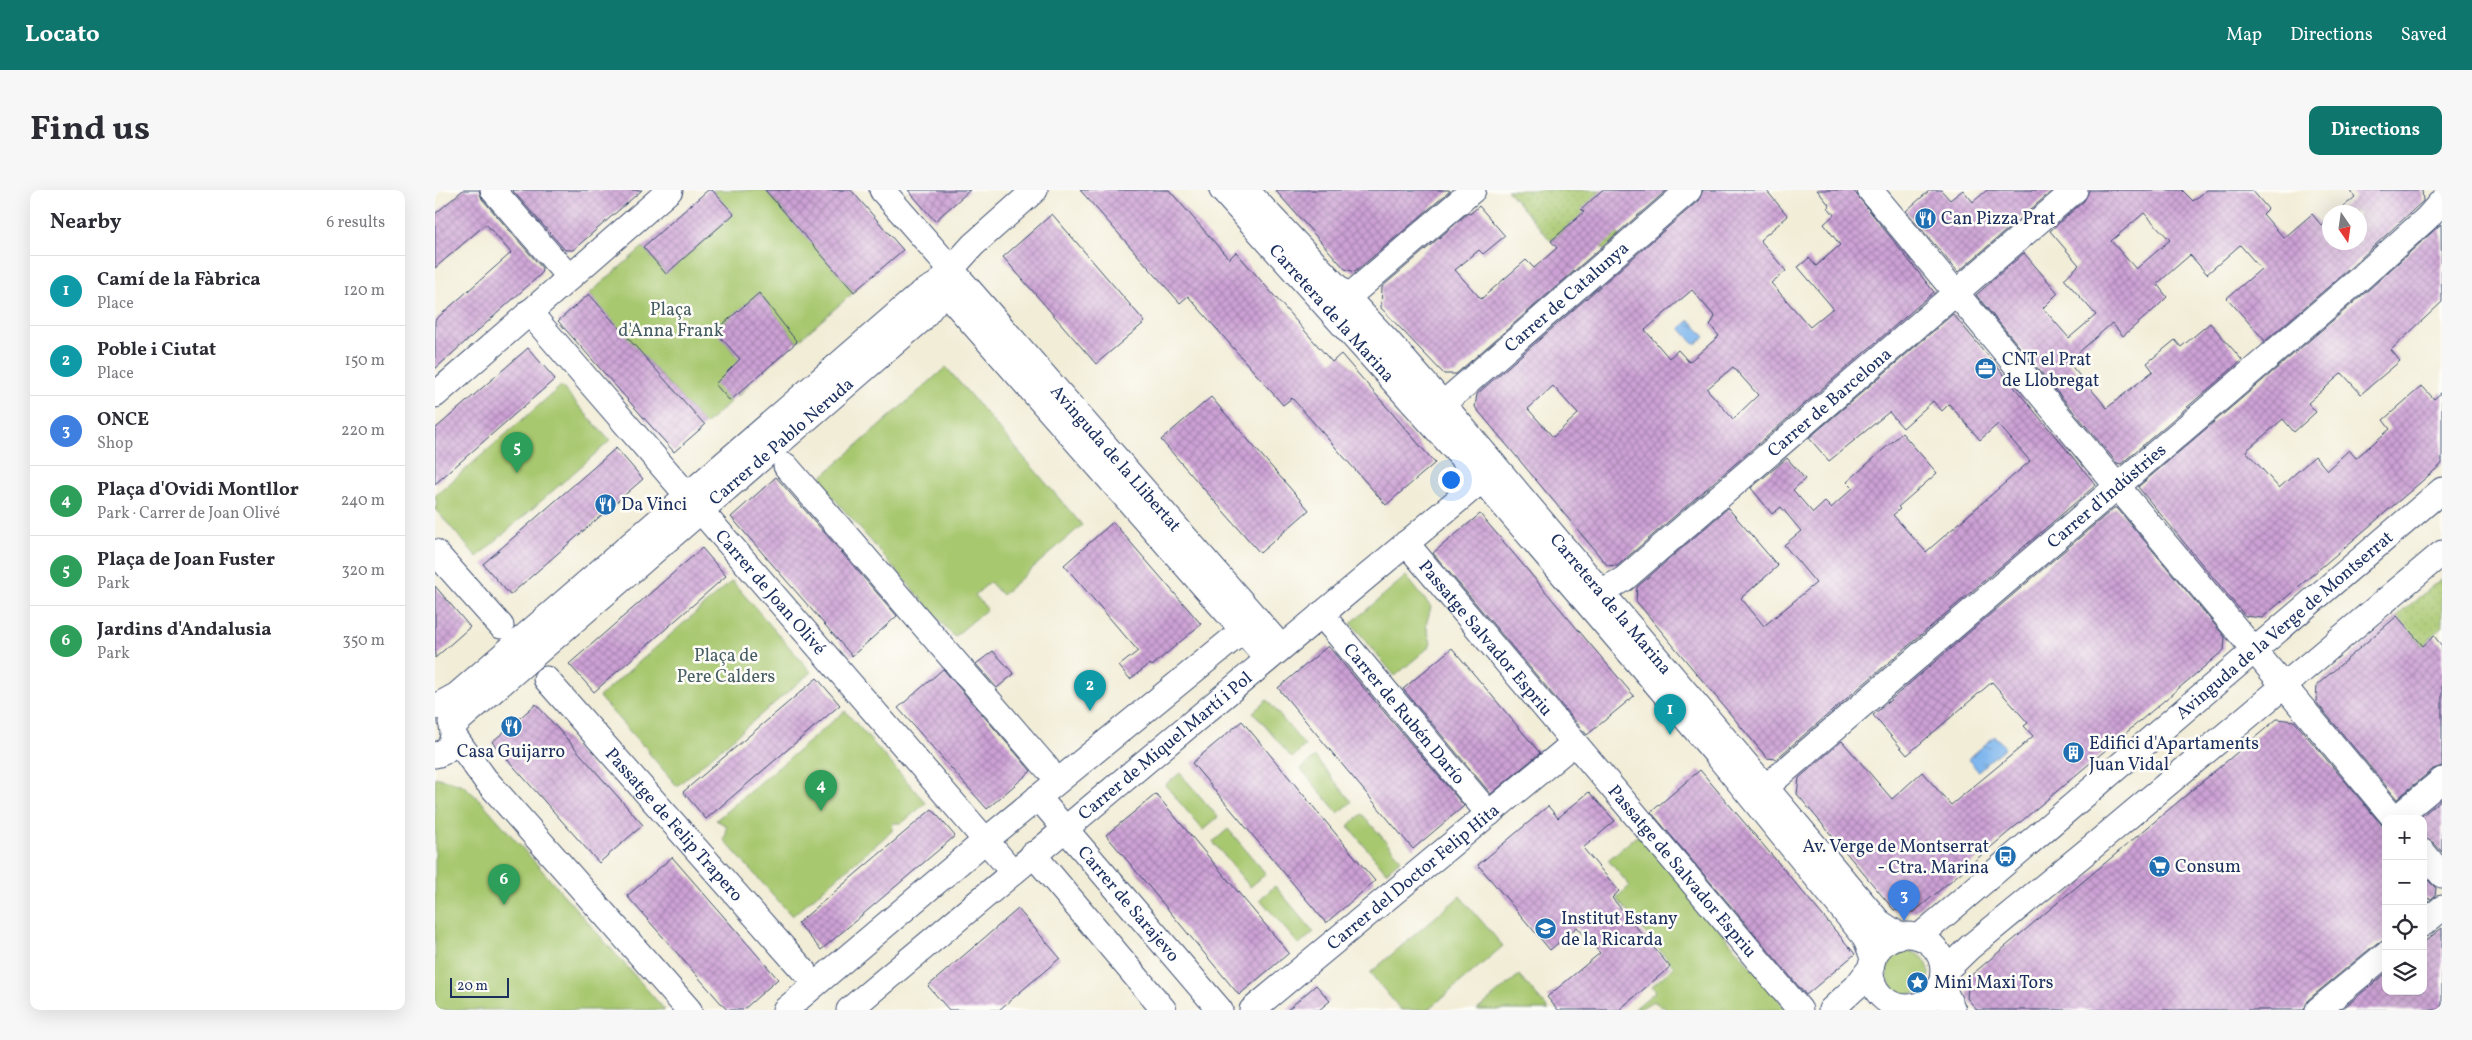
<!DOCTYPE html>
<html lang="en">
<head>
<meta charset="utf-8">
<style>
  :root { --surface:#fff; --page:#f7f7f7; --text:#2b2b33; --muted:#7c7c81; --line:#e1e1e2; --accent:#0f766e }
  body { margin:0; font-family:Vollkorn,serif; background:var(--page); color:var(--text) }
  .controls { position:absolute; right:15px; bottom:15px; display:grid; overflow:hidden; border-radius:10px; box-shadow:0 5px 20px #0002 }
  .controls button { width:45px; height:45px; display:grid; place-items:center; padding:0; border:0; border-bottom:1px solid var(--line); background:var(--surface); color:var(--text); font:25px sans-serif }
  .compass { position:absolute; left:1887px; top:15px; width:45px; height:45px; border-radius:50%; background:var(--surface); box-shadow:0 5px 20px #0002; rotate:167deg }
  .scale { position:absolute; left:15px; bottom:12px; width:59px; box-sizing:border-box; padding-left:5px; border:2px solid #1b2f5e; border-top:0; font-size:14px; line-height:18px; white-space:nowrap; color:#1b2f5e; -webkit-text-stroke:4px #fdfcf7; paint-order:stroke }
  .you { position:absolute; left:1015px; top:289px; width:18px; height:18px; margin:-12px; border:4px solid #fff; border-radius:50%; background:#1a73e8; box-shadow:0 0 0 8px #1a73e833 }
  .badge { display:grid; place-items:center; width:32px; height:32px; border-radius:50%; background:var(--accent); color:#fff; font-size:16px; font-weight:700 }
  .pin { position:absolute; translate:-50% -41px; filter:drop-shadow(0 1px 2px #0008) }
  .pin::after { content:''; position:absolute; top:26px; width:18px; height:15px; background:inherit; clip-path:polygon(0 0,100% 0,50% 100%) }
  .list { margin:0; padding:0; list-style:none }
  h2 { display:flex; justify-content:space-between; align-items:center; height:65px; margin:0; padding:0 20px; font-size:21px }
  h2 small { font-size:16px; font-weight:400; color:var(--muted) }
  .list li { display:grid; grid-template-columns:32px 1fr auto; gap:15px; align-items:center; box-sizing:border-box; height:70px; padding:0 20px; border-top:1px solid var(--line) }
  .list b { display:block; font-size:19px; white-space:nowrap }
  .list p { margin:0; font-size:16px; white-space:nowrap; color:var(--muted) }
  .list em { font-size:16px; font-style:normal; color:var(--muted) }
  .icon { flex:none; width:28px; height:28px; fill:none; stroke:currentColor; stroke-width:2; stroke-linecap:round; stroke-linejoin:round }
  .map { position:relative; flex:none; width:2007px; height:820px; overflow:hidden; border-radius:10px }
  header { display:flex; align-items:center; gap:30px; box-sizing:border-box; height:70px; padding:0 25px; background:var(--accent); color:#fff }
  header strong { font-size:24px }
  nav { display:flex; gap:28px; margin-inline-start:auto; font-size:18px }
  .intro { display:flex; align-items:center; justify-content:space-between; box-sizing:border-box; height:120px; padding:0 30px }
  h1 { margin:0; font-size:35px }
  .button { padding:12px 22px; border-radius:10px; background:var(--accent); color:#fff; font-size:18px; font-weight:700 }
  main { display:flex; gap:30px; padding:0 30px }
  aside { flex:1; background:var(--surface); border-radius:10px; box-shadow:0 5px 20px #0002 }
  .map>svg:first-child { display:block }
  .green { fill:#a8c870; stroke:#627c67 }
  .garden { fill:url(#garden-dots); stroke:#627c67 }
  .water { fill:url(#water-ripples); stroke:#4c72a6 }
  .building { fill:url(#building-cross-hatch); fill-rule:evenodd }
  .lines { fill:none; stroke-linecap:round; stroke-linejoin:round }
  .minor-casing { stroke:#3b4c70; stroke-width:27 }
  .minor { stroke:#fff; stroke-width:25 }
  .labels { text-anchor:middle; stroke-width:5; stroke-linejoin:round; paint-order:stroke }
  .poi-label { font-size:18px; fill:#1b2f5e; stroke:#fdfcf7; text-anchor:start }
  .street-label { font-size:18px; fill:#1b2f5e; stroke:#fdfcf7 }
  .park-label { font-size:18px; fill:#455d63; stroke:#fdfcf7 }
</style>
</head>
<body>
<header>
<strong>Locato</strong>
<nav><a>Map</a><a>Directions</a><a>Saved</a></nav>
</header>
<div class="intro"><h1>Find us</h1><a class="button">Directions</a></div>
<main>
<aside>
<h2>Nearby<small>6 results</small></h2>
<ul class="list">
<li><span class="badge" style="background:#0f9aa8">1</span><div><b>Camí de la Fàbrica</b><p>Place</p></div><em>120 m</em></li>
<li><span class="badge" style="background:#0f9aa8">2</span><div><b>Poble i Ciutat</b><p>Place</p></div><em>150 m</em></li>
<li><span class="badge" style="background:#3f7fe0">3</span><div><b>ONCE</b><p>Shop</p></div><em>220 m</em></li>
<li><span class="badge" style="background:#2e9e5b">4</span><div><b>Plaça d'Ovidi Montllor</b><p>Park · Carrer de Joan Olivé</p></div><em>240 m</em></li>
<li><span class="badge" style="background:#2e9e5b">5</span><div><b>Plaça de Joan Fuster</b><p>Park</p></div><em>320 m</em></li>
<li><span class="badge" style="background:#2e9e5b">6</span><div><b>Jardins d'Andalusia</b><p>Park</p></div><em>350 m</em></li>
</ul>
</aside>
<div class="map">
<svg width="2007" height="820" viewBox="0 0 2007 820">
  <defs>
    <pattern id="garden-dots" width="8" height="8" patternUnits="userSpaceOnUse" patternTransform="scale(1.25)"><rect width="8" height="8" fill="#a8c870"/><path d="M2 2h.1M6 6h.1" fill="none" stroke="#90ac63" stroke-width="1.8" stroke-linecap="round"/></pattern>
    <pattern id="water-ripples" width="26" height="14" patternUnits="userSpaceOnUse" patternTransform="scale(1.25)"><rect width="26" height="14" fill="#7db5ed"/><path d="M2 4q2-2 4 0t4 0M15 11q2-2 4 0t4 0" fill="none" stroke="#6694c3"/></pattern>
    <pattern id="building-cross-hatch" width="8" height="8" patternUnits="userSpaceOnUse" patternTransform="scale(1.25)"><rect width="8" height="8" fill="#cda1d5"/><path d="M0 0l8 8M0 8l8-8" fill="none" stroke="#a684b0"/></pattern>
  </defs>
  <rect width="100%" height="100%" fill="#fdfcf7"/>
  <filter id="ink" filterUnits="userSpaceOnUse"><feTurbulence type="fractalNoise" baseFrequency=".02" numOctaves="2"/><feDisplacementMap in="SourceGraphic" scale="10" xChannelSelector="R" yChannelSelector="G"/><feConvolveMatrix kernelMatrix="1 2 1 2 8 2 1 2 1" color-interpolation-filters="sRGB"/></filter>
  <filter id="wash" filterUnits="userSpaceOnUse"><feTurbulence type="fractalNoise" baseFrequency=".0096" numOctaves="4" result="noise"/><feDisplacementMap in="SourceGraphic" scale="20" xChannelSelector="R" yChannelSelector="G"/><feGaussianBlur stdDeviation="1.12" result="paint"/><feColorMatrix in="noise" values="0 0 0 0 0 0 0 0 0 0 0 0 0 0 0 0 0 1.4 0 .05"/><feComposite in="paint" operator="in"/></filter>
  <g filter="url(#wash)">
    <rect width="100%" height="100%" fill="#f2edd7"/>
    <!-- green -->
    <path class="green" d="M277 0H330L419 102 362 152 324 103 281 140 319 189 303 206 287 188 280 194 295 212 270 235 154 104 208 57 231 84 299 24Z
      M511 177 647 335 567 405 555 392 540 405 552 419 519 447 383 290Z
      M126 196 175 251 42 367 0 319 2 314 0 306Z
      M971 386 996 417 991 435 996 453 993 458 960 486 916 433Z
      M297 391 376 482 242 596 213 562H215L209 555 208 556 164 507Z
      M832 510 870 556 857 568 818 522Z
      M410 521 491 613 467 633H458L457 641 357 726 288 649 292 643 290 642 292 636 281 630Z
      M880 567 917 612 903 623 866 579Z
      M745 583 783 627 768 640 730 595Z
      M0 587 28 595 46 611 230 820H0Z
      M927 624 966 669 951 682 913 636Z
      M793 639 831 684 815 697 778 652Z
      M1204 644 1352 820H1232L1228 815 1226 816 1218 811 1203 820H1198L1221 801 1217 796 1239 777 1181 708 1195 696 1173 670Z
      M840 696 879 742 864 755 825 709Z
      M1025 706 1068 756 993 820H966L935 783Z
      M1452 783a21 21 0 1 1 42 0a21 21 0 1 1-42 0Z
      M1084 785 1114 820H1042Z"/>
    <!-- garden -->
    <path class="garden" d="M1072 0H1167L1157 14 1185 46 1169 60 1156 46 1152 49 1137 32 1116 51Z
      M2007 388V436L1988 456 1962 426Z"/>
    <!-- water -->
    <path class="water" d="M1255 130 1270 147 1260 155 1245 138Z
      M1560 546 1570 557 1543 581 1533 569Z"/>
    <g id="blocks">
      <!-- building -->
      <path class="building" d="M28 0H44L47 9 107 78 106 84 0 179V130L76 63 51 34 0 78V24Z
        M77 0H207L138 60H130Z
        M273 0H277L299 24 231 84 208 57Z
        M330 0H416L468 60 419 102Z
        M473 0H535L500 31Z
        M645 0H734L794 69 801 62 897 172 906 164 1000 273 951 315 857 208 848 215 753 106 745 113Z
        M840 0H1014L1015 1 920 82 910 79Z
        M1167 0H1232L1021 184H1009L946 118 947 97 1033 23 1035 24 1044 16 1070 46 1048 64 1044 60 1020 80 1046 109 1091 70 1099 78 1122 58 1116 51 1149 22 1146 20Z
        M1268 0H1331L1353 26 1325 50 1351 81 1336 93 1375 137 1398 118 1363 77 1374 68 1381 76 1405 55 1389 34 1399 25 1393 17 1395 16 1382 0H1418L1499 102 1182 376 1172 375 1040 217 1042 204 1263 11ZM1257 100 1280 127 1275 135 1284 146 1254 172 1243 160 1234 168 1210 140ZM1298 177 1323 205 1298 229 1272 199ZM1118 196 1143 224 1118 247 1093 219Z
        M1495 0H1506L1515 10 1528 0 1538 12 1552 0H1618L1523 82 1471 21Z
        M1654 0H1747L1758 11 1772 0H1817L1833 19 1828 24 1849 48 1877 24 1887 36 1894 29V52H1924V22H1902L1920 7 1915 0H1987L1988 11 1913 80 1830 151 1792 108 1826 79 1805 55 1772 84 1755 65 1740 78 1722 94 1732 107 1722 117 1688 146 1677 133 1633 172 1672 218 1718 181 1712 173 1740 150 1746 157 1775 133 1807 170 1686 274 1682 273 1541 105 1589 63 1623 103 1608 118 1634 148 1661 125 1629 89 1644 75 1615 41 1649 11ZM1709 23 1735 50 1701 79 1676 51Z
        M617 24 710 132 661 174 568 67Z
        M2006 34 2007 112 1956 160 1965 171 1926 204 1907 183 1873 213 1881 222 1859 242 1848 229 1811 261 1844 298 1880 266 1892 280 1914 260 1921 268 1955 239 1948 230 1987 196 1999 209 2007 202V274L1827 428 1810 426 1703 297 1931 102Z
        M324 103 362 152 295 211 280 194 305 169 280 141Z
        M154 104 270 235 239 262 123 131Z
        M1518 124 1661 295 1341 569 1332 568 1201 411 1202 397 1293 318 1343 376 1306 408 1329 436 1381 393 1349 355 1366 341 1346 317 1337 324 1316 298 1352 268 1370 289 1358 300 1378 323 1390 312 1396 318 1418 298 1412 292 1467 243 1502 283 1463 317 1465 319 1458 325 1491 362 1595 271 1563 234 1545 250 1514 214 1507 221 1498 211 1468 238 1454 222 1394 271 1374 248Z
        M93 158 120 189 0 294V239Z
        M776 207 874 320 825 363 726 250Z
        M181 258 208 289 75 405 48 374Z
        M341 287 462 426 417 466 296 327Z
        M1679 318H1682L1790 447 1789 460 1479 722 1459 720 1362 604 1364 588 1407 551 1457 609 1487 582 1516 615 1585 558 1598 546 1589 536 1593 533 1557 492 1472 565 1438 525Z
        M1045 324 1199 506 1152 545 998 363Z
        M678 332 766 434 717 476 715 474 695 489 684 476 703 461 629 375Z
        M267 358 291 386 159 502 134 474Z
        M0 396 35 437 0 468Z
        M1962 426 1988 456 1999 446 2007 456V576L1998 579 1962 609 1881 512 1882 495Z
        M893 456 1029 616 978 659 843 498Z
        M1017 458 1105 563 1056 604 968 499Z
        M558 461 579 484 562 498 541 474Z
        M508 479 596 581 552 619 463 518Z
        M382 488 405 515 271 629 248 602Z
        M101 514 208 635 164 673 57 552Z
        M1842 529 1859 531 1951 640V750L1942 753 1874 809 1869 820H1542L1532 808 1534 787Z
        M807 531 940 691 891 733 757 573Z
        M1265 580 1420 764 1371 805 1216 622Z
        M1154 602 1180 631 1148 658 1184 701 1177 708 1235 777 1184 820H1123L1112 807 1165 763 1142 737 1115 760 1043 675 1113 616 1123 628Z
        M721 604 854 763 804 805 671 645Z
        M2007 609V662L1999 653 1988 648V629H1983Z
        M497 619 520 646 386 760 363 733Z
        M237 667 343 789 308 820H292L192 706Z
        M1988 685 2001 698 2000 706 1996 709 1988 708Z
        M583 719 625 768 564 820H514L493 796Z
        M2007 738V820H1906L1951 783V801H1988V753Z
        M881 795 895 811 884 820H852Z"/>
    </g>
  </g>
  <g filter="url(#ink)">
    <use href="#blocks" fill-opacity="0" stroke="#3b4c70" stroke-width="1"/>
    <g class="lines">
      <defs>
        <g id="minor">
          <path d="M58 0 134 87"/>
          <path id="s1" d="M447 0 846 457"/>
          <path id="s2" d="M787 0 1047 290 1282 565 1430 747 1438 768"/>
          <path id="s3" d="M811 0 952 150 1008 214 1444 732 1465 746"/>
          <path d="M1435 0 1960 629"/>
          <path d="M503 94 832 468"/>
          <path d="M912 108 1038 0"/>
          <path id="s4" d="M94 122 577 681"/>
          <path d="M0 205 235 0"/>
          <path id="s5" d="M1004 229 1008 214 1254 0"/>
          <path d="M351 276 612 578"/>
          <path id="s6" d="M971 353 1365 820"/>
          <path d="M0 362 66 436"/>
          <path id="s7" d="M1152 402 1167 401 1189 389 1640 0"/>
          <path id="s8" d="M886 424 1054 624"/>
          <path id="s9" d="M111 489 368 780"/>
          <path d="M0 517 22 505 485 104 503 94 538 55 600 0"/>
          <path id="s10" d="M18 538 23 531 486 130 499 114 503 94"/>
          <path d="M19 546 50 589 254 820"/>
          <path d="M0 565C16 562 21 547 16 532"/>
          <path id="s11" d="M1331 597 1922 91 1992 28 2007 11"/>
          <path id="s12" d="M603 607 785 820"/>
          <path d="M1960 629 2007 590"/>
          <path d="M1988 662 2007 685"/>
          <path d="M598 664 729 820"/>
          <path d="M1988 734 2007 718"/>
          <circle cx="1472" cy="781" r="36"/>
          <path id="s13" d="M1485 746 2007 300"/>
          <path d="M1508 783 1535 757 1662 653 2007 363"/>
          <path d="M1506 793 1518 820"/>
          <path d="M350 820 551 650 822 429"/>
          <path id="s14" d="M414 820 1047 290"/>
          <path id="s15" d="M817 820 1139 553"/>
          <path d="M1396 820 1421 797 1436 777"/>
          <path d="M1883 820 1951 764"/>
        </g>
      </defs>
      <!-- minor casing -->
      <use href="#minor" class="minor-casing"/>
      <!-- minor -->
      <use href="#minor" class="minor"/>
    </g>
  </g>
  <!-- icons -->
  <defs>
    <symbol id="restaurant-disc" viewBox="-11 -11 22 22"><circle r="9.5" fill="#1f6fb2" stroke="#fdfcf7"/><path d="M-5-6h1v4h1v-4h1v4h1v-4h1v5L-1.5 .5V6h-2V.5L-5-1ZM5-6V6H3V1.5H1.5Q1.5-4 5-6Z" fill="#fff"/></symbol>
    <symbol id="office-disc" viewBox="-11 -11 22 22"><circle r="9.5" fill="#1f6fb2" stroke="#fdfcf7"/><path d="M-6-3h4V-5.5h4V-3h4V5H-6ZM-1-4.5V-3h2v-1.5ZM-6 0V1H6V0Z" fill="#fff"/></symbol>
    <symbol id="building-disc" viewBox="-11 -11 22 22"><circle r="9.5" fill="#1f6fb2" stroke="#fdfcf7"/><path d="M-4-6H4V6H1V3H-1V6H-4ZM-2.5-4.3h1.7v1.8h-1.7ZM.8-4.3h1.7v1.8H.8ZM-2.5-1h1.7V.8h-1.7ZM.8-1h1.7V.8H.8Z" fill="#fff"/></symbol>
    <symbol id="bus-disc" viewBox="-11 -11 22 22"><circle r="9.5" fill="#1f6fb2" stroke="#fdfcf7"/><path d="M-5-6H5V4H4V6H2V4H-2V6H-4V4H-5ZM-3.5-4V0h7V-4ZM-3.5 1.2v1.5H-2V1.2ZM2 1.2v1.5H3.5V1.2Z" fill="#fff"/></symbol>
    <symbol id="supermarket-disc" viewBox="-11 -11 22 22"><circle r="9.5" fill="#1f6fb2" stroke="#fdfcf7"/><path d="M-6-5.5h2.5l.6 2H6L4.5 2H-2.5L-4.4-4H-6ZM-1.5 3.2a1.3 1.3 0 1 0 .1 0ZM3 3.2a1.3 1.3 0 1 0 .1 0Z" fill="#fff"/></symbol>
    <symbol id="school-disc" viewBox="-11 -11 22 22"><circle r="9.5" fill="#1f6fb2" stroke="#fdfcf7"/><path d="M0-5L7-2L0 1L-7-2ZM-4 1L0 2.5L4 1V4Q0 6-4 4Z" fill="#fff"/></symbol>
    <symbol id="sight-disc" viewBox="-11 -11 22 22"><circle r="9.5" fill="#1f6fb2" stroke="#fdfcf7"/><path d="M0-6L1.8-2.2L6-1.7L2.9 1.2L3.7 5.4L0 3.3L-3.7 5.4L-2.9 1.2L-6-1.7L-1.8-2.2Z" fill="#fff"/></symbol>
  </defs>
  <g fill-rule="evenodd">
    <use href="#restaurant-disc" x="1478" y="16" width="25" height="25"/>
    <use href="#office-disc" x="1538" y="166" width="25" height="25"/>
    <use href="#restaurant-disc" x="158" y="302" width="25" height="25"/>
    <use href="#restaurant-disc" x="64" y="524" width="25" height="25"/>
    <use href="#building-disc" x="1626" y="550" width="25" height="25"/>
    <use href="#bus-disc" x="1558" y="654" width="25" height="25"/>
    <use href="#supermarket-disc" x="1712" y="664" width="25" height="25"/>
    <use href="#school-disc" x="1098" y="726" width="25" height="25"/>
    <use href="#sight-disc" x="1470" y="780" width="25" height="25"/>
  </g>
  <g class="labels">
    <!-- poi labels -->
    <g class="poi-label">
      <text x="1506" y="34">Can Pizza Prat</text>
      <text x="1567" y="175">CNT el Prat<tspan x="1567" dy="21">de Llobregat</tspan></text>
      <text x="186" y="320">Da Vinci</text>
      <text x="1654" y="559">Edifici d'Apartaments<tspan x="1654" dy="21">Juan Vidal</tspan></text>
      <text x="76" y="567" text-anchor="middle">Casa Guijarro</text>
      <text x="1554" y="662" text-anchor="end">Av. Verge de Montserrat<tspan x="1554" dy="21">- Ctra. Marina</tspan></text>
      <text x="1740" y="682">Consum</text>
      <text x="1126" y="734">Institut Estany<tspan x="1126" dy="21">de la Ricarda</tspan></text>
      <text x="1499" y="798">Mini Maxi Tors</text>
    </g>
    <!-- street labels -->
    <g class="street-label">
      <text dy="6" stroke="none"><textPath href="#s5" startOffset="179">Carrer de Catalunya</textPath></text>
      <text dy="6" stroke="none"><textPath href="#s2" startOffset="165">Carretera de la Marina</textPath></text>
      <text dy="6" stroke="none"><textPath href="#s7" startOffset="311">Carrer de Barcelona</textPath></text>
      <text dy="6" stroke="none"><textPath href="#s10" startOffset="436">Carrer de Pablo Neruda</textPath></text>
      <text dy="6" stroke="none"><textPath href="#s1" startOffset="356">Avinguda de la Llibertat</textPath></text>
      <text dy="6" stroke="none"><textPath href="#s11" startOffset="448">Carrer d'Indústries</textPath></text>
      <text dy="6" stroke="none"><textPath href="#s4" startOffset="370">Carrer de Joan Olivé</textPath></text>
      <text dy="6" stroke="none"><textPath href="#s3" startOffset="552">Carretera de la Marina</textPath></text>
      <text dy="6" stroke="none"><textPath href="#s13" startOffset="479">Avinguda de la Verge de Montserrat</textPath></text>
      <text dy="6" stroke="none"><textPath href="#s6" startOffset="124">Passatge Salvador Espriu</textPath></text>
      <text dy="6" stroke="none"><textPath href="#s8" startOffset="130">Carrer de Rubén Darío</textPath></text>
      <text dy="6" stroke="none"><textPath href="#s14" startOffset="412">Carrer de Miquel Martí i Pol</textPath></text>
      <text dy="6" stroke="none"><textPath href="#s9" startOffset="194">Passatge de Felip Trapero</textPath></text>
      <text dy="6" stroke="none"><textPath href="#s6" startOffset="429">Passatge de Salvador Espriu</textPath></text>
      <text dy="6" stroke="none"><textPath href="#s15" startOffset="209">Carrer del Doctor Felip Hita</textPath></text>
      <text dy="6" stroke="none"><textPath href="#s12" startOffset="140">Carrer de Sarajevo</textPath></text>
    </g>
    <!-- park labels -->
    <g class="park-label">
      <text x="236" y="125">Plaça<tspan x="236" dy="21">d'Anna Frank</tspan></text>
      <text x="291" y="471">Plaça de<tspan x="291" dy="21">Pere Calders</tspan></text>
    </g>
  </g>
</svg>
<div class="controls">
<button>+</button>
<button>−</button>
<button><svg class="icon" aria-label="locate" viewBox="0 0 24 24"><circle cx="12" cy="12" r="6"/><path d="M12 2v4M12 18v4M2 12h4M18 12h4"/></svg></button>
<button><svg class="icon" aria-label="layers" viewBox="0 0 24 24"><path d="M12 4l9 5-9 5-9-5zM3 14l9 5 9-5"/></svg></button>
</div>
<svg class="compass" viewBox="-18 -18 36 36"><path d="M0-13l5 13h-10z" fill="#e53935"/><path d="M0 13l5-13h-10z" fill="#7c7c81"/></svg>
<div class="scale">20 m</div>
<div class="you"></div>
<div class="pin badge" style="left:1235px;top:545px;background:#0f9aa8">1</div>
<div class="pin badge" style="left:655px;top:521px;background:#0f9aa8">2</div>
<div class="pin badge" style="left:1469px;top:731px;background:#3f7fe0">3</div>
<div class="pin badge" style="left:386px;top:621px;background:#2e9e5b">4</div>
<div class="pin badge" style="left:82px;top:283px;background:#2e9e5b">5</div>
<div class="pin badge" style="left:69px;top:715px;background:#2e9e5b">6</div>
</div>
</main>
</body>
</html>
